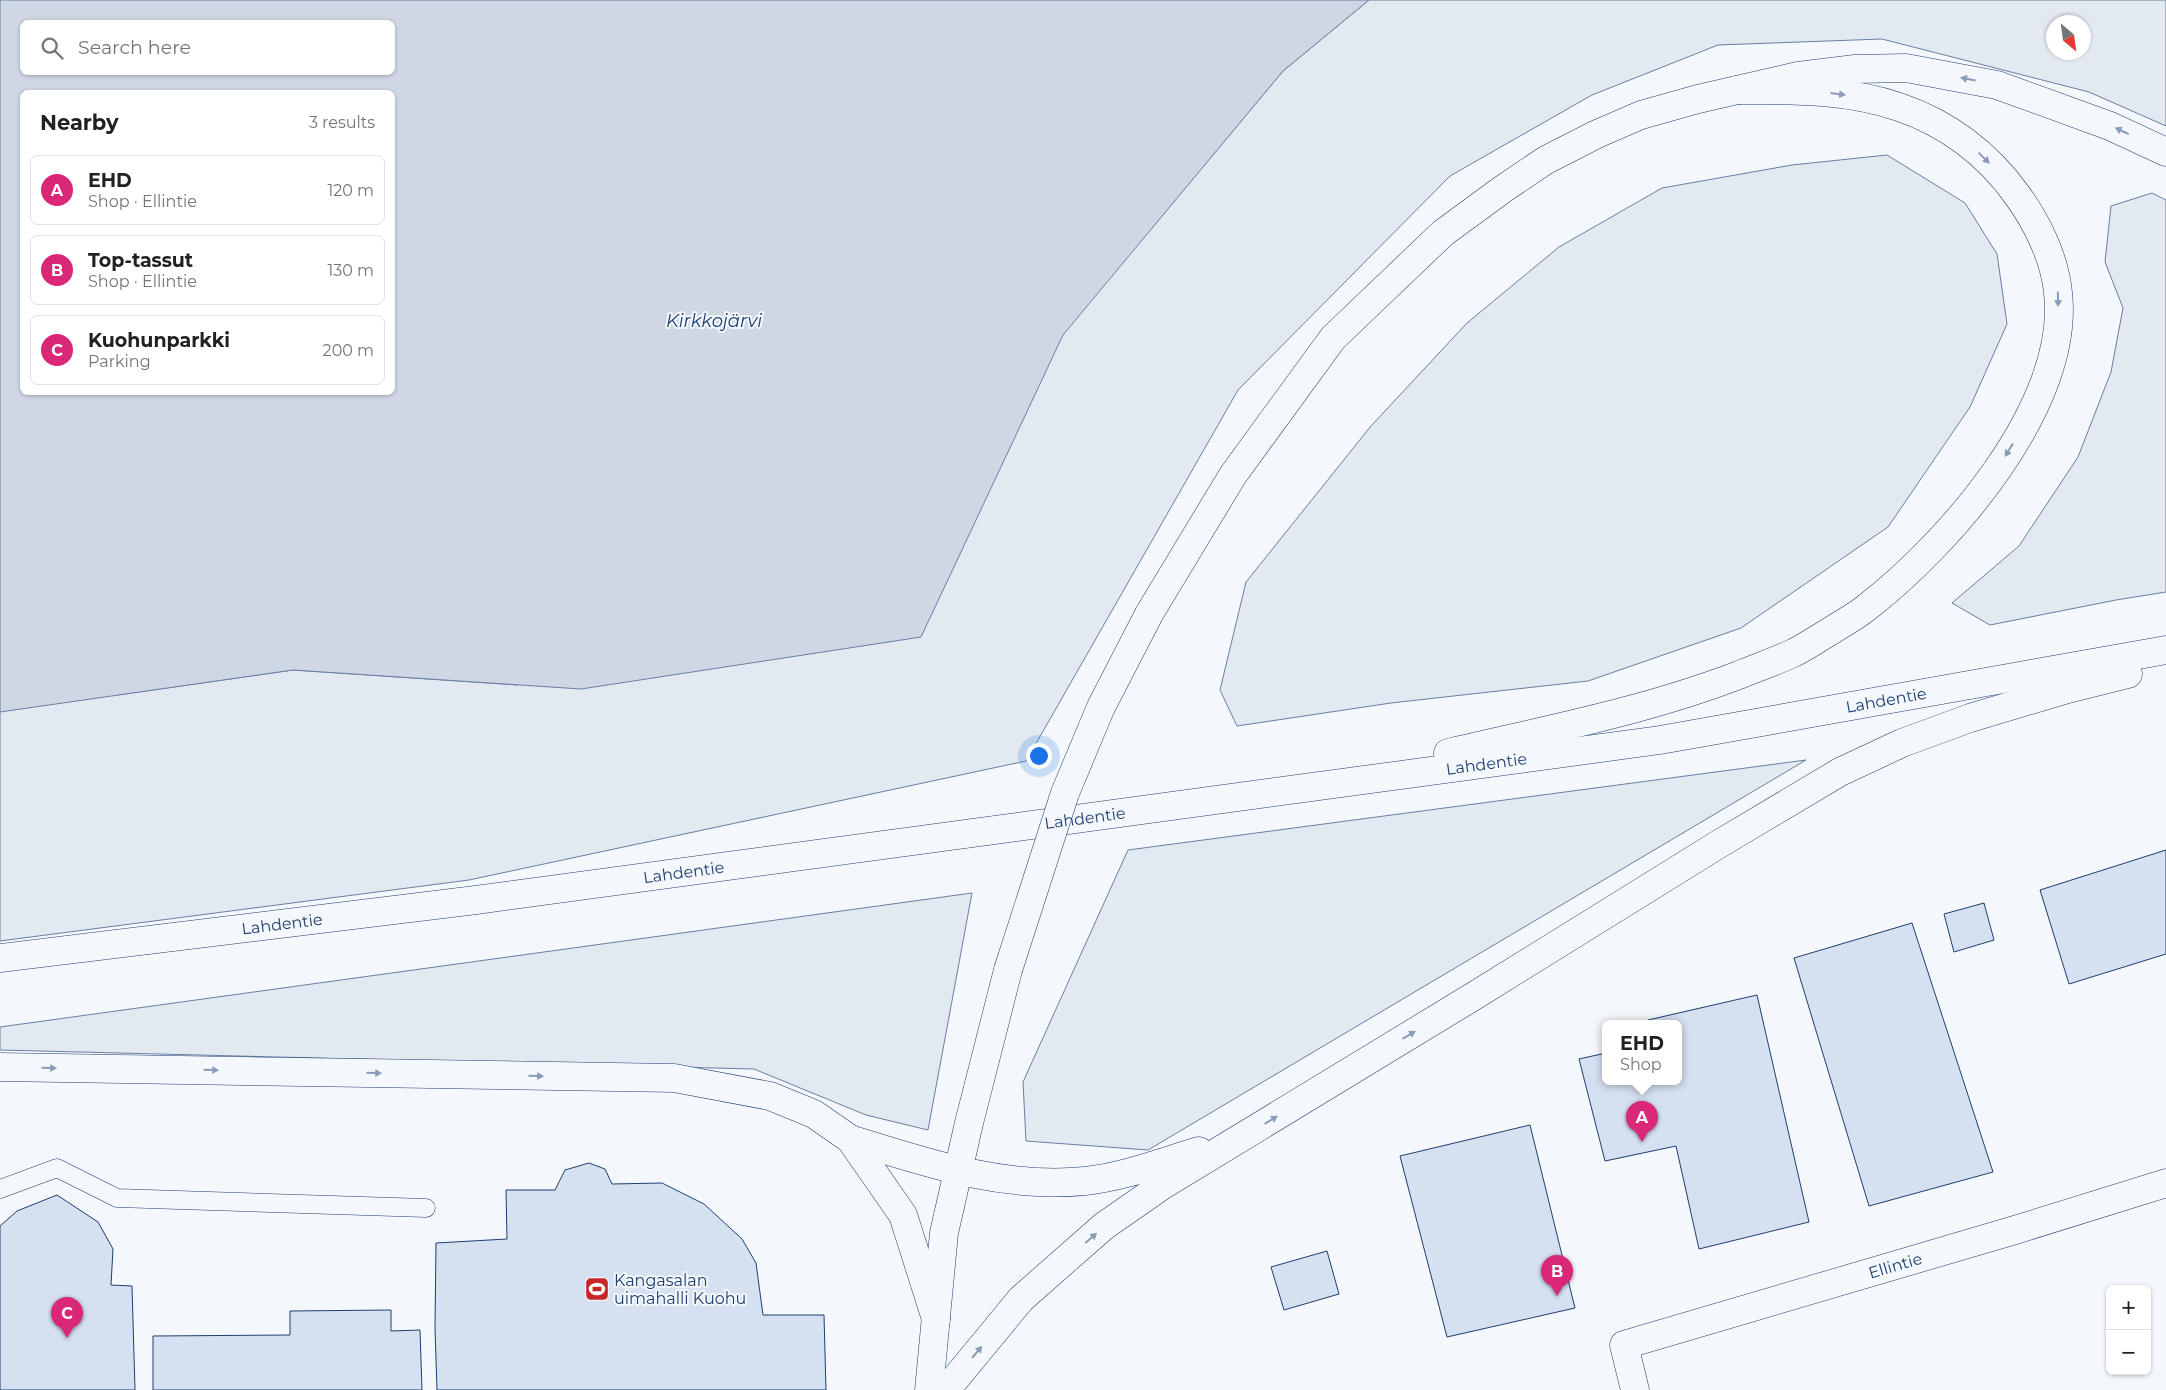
<!DOCTYPE html>
<html lang="en">
<head>
<meta charset="utf-8">
<style>
  :root { --surface:#fff; --page:#f2f2f2; --text:#202124; --muted:#757577; --line:#e0e0e0; --accent:#db2777 }
  body { margin:0; font-family:Montserrat,sans-serif; background:var(--page); color:var(--text) }
  .controls { position:absolute; right:15px; bottom:15px; display:grid; overflow:hidden; border-radius:8px; box-shadow:0 1px 4px #0004 }
  .controls button { width:45px; height:45px; display:grid; place-items:center; padding:0; border:0; border-bottom:1px solid var(--line); background:var(--surface); color:var(--text); font:25px sans-serif }
  .compass { position:absolute; left:2046px; top:15px; width:45px; height:45px; border-radius:50%; background:var(--surface); box-shadow:0 1px 4px #0004; rotate:151deg }
  .you { position:absolute; left:1038px; top:755px; width:18px; height:18px; margin:-12px; border:4px solid #fff; border-radius:50%; background:#1a73e8; box-shadow:0 0 0 8px #1a73e833 }
  .badge { display:grid; place-items:center; width:32px; height:32px; border-radius:50%; background:var(--accent); color:#fff; font-size:16px; font-weight:700 }
  .pin { position:absolute; translate:-50% -41px; filter:drop-shadow(0 1px 2px #0008) }
  .pin::after { content:''; position:absolute; top:26px; width:18px; height:15px; background:inherit; clip-path:polygon(0 0,100% 0,50% 100%) }
  .popup { position:absolute; left:1602px; top:1020px; width:80px; height:65px; box-sizing:border-box; display:grid; place-content:center; border-radius:8px; background:var(--surface); filter:drop-shadow(0 1px 4px #0005); font-size:16px; white-space:nowrap; color:var(--muted) }
  .popup b { font-size:19px; color:var(--text) }
  .popup::after { content:''; position:absolute; left:50%; top:100%; margin-left:-10px; border:10px solid transparent; border-top-color:var(--surface) }
  .list { margin:0; padding:0; list-style:none }
  h2 { display:flex; justify-content:space-between; align-items:center; height:65px; margin:0; padding:0 20px; font-size:21px }
  h2 small { font-size:16px; font-weight:400; color:var(--muted) }
  .list li { display:grid; grid-template-columns:32px 1fr auto; gap:15px; align-items:center; box-sizing:border-box; height:70px; margin:0 10px 10px; padding:0 10px; border:1px solid var(--line); border-radius:8px }
  .list b { display:block; font-size:19px; white-space:nowrap }
  .list p { margin:0; font-size:16px; white-space:nowrap; color:var(--muted) }
  .list em { font-size:16px; font-style:normal; color:var(--muted) }
  .icon { flex:none; width:28px; height:28px; fill:none; stroke:currentColor; stroke-width:2; stroke-linecap:round; stroke-linejoin:round }
  .map { position:relative; flex:none; width:2166px; height:1390px; overflow:hidden }
  .search { position:absolute; background:var(--surface); box-shadow:0 1px 4px #0004; left:20px; top:20px; width:375px; height:55px; display:flex; align-items:center; gap:12px; box-sizing:border-box; padding:0 18px; border-radius:8px; color:var(--muted); font-size:19px }
  .panel { position:absolute; background:var(--surface); box-shadow:0 1px 4px #0004; left:20px; top:90px; width:375px; height:305px; border-radius:8px }
  .map>svg:first-child { display:block }
  .green { fill:#e3e9f0; stroke:#687fa3; fill-rule:evenodd }
  .water { fill:#cfd7e4; stroke:#687fa3; fill-rule:evenodd }
  .building { fill:#d5e0f0; stroke:#1d3f73 }
  .lines { fill:none; stroke-linecap:round; stroke-linejoin:round }
  .service-casing { stroke:#1d3f73; stroke-width:19 }
  .minor-casing { stroke:#1d3f73; stroke-width:29 }
  .trunk-casing { stroke:#1d3f73; stroke-width:29 }
  .service { stroke:#f4f7fb; stroke-width:18 }
  .minor { stroke:#f4f7fb; stroke-width:28 }
  .trunk { stroke:#f4f7fb; stroke-width:28 }
  .trunk-bridge-casing { stroke:#1d3f73; stroke-width:29; stroke-linecap:butt }
  .trunk-bridge { stroke:#f4f7fb; stroke-width:28 }
  .oneway { fill:#889bb7 }
  .labels { text-anchor:middle; stroke-width:4; stroke-linejoin:round; paint-order:stroke }
  .street-label { font-size:16px; fill:#1d3f73; stroke:#f4f7fb }
  .poi-label { font-size:16px; fill:#1d3f73; stroke:#f4f7fb; text-anchor:start }
  .water-label { font-size:18px; font-style:italic; fill:#1d3f73; stroke:#f4f7fb }
</style>
</head>
<body>
<div class="map">
<svg width="2166" height="1390" viewBox="0 0 2166 1390">
  <rect width="100%" height="100%" fill="#f4f7fb"/>
  <!-- green -->
  <path class="green" d="M0 0 1315 27 1150 230 1283 71 1369 0H2166V126L2089 92 1882 39 1718 45 1592 95 1450 176 1238 390 1026 761 469 880 0 941ZM22 22H392V72H22ZM2054 22H2084V52H2054ZM22 92H392V392H22ZM421 664 518 685 293 670 117 695 142 672Z
    M1887 155 1965 203 1997 254 2007 324 1970 407 1888 527 1741 628 1588 681 1391 703 1237 726 1220 690 1246 582 1371 426 1467 323 1559 247 1662 188 1792 165Z
    M2152 193 2166 200V592L2116 600 1990 625 1952 603 2019 546 2078 457 2111 372 2123 308 2105 262 2111 206Z
    M1806 760 1148 1150 1026 1141 1023 1082 1128 850Z
    M972 893 928 1130 866 1115 754 1069 0 1050V1027Z"/>
  <!-- water -->
  <path class="water" d="M0 0H1369L1283 71 1063 335 921 637 581 689 293 670 0 712ZM22 22H392V72H22ZM22 92H392V392H22Z"/>
  <!-- building -->
  <path class="building" d="M2166 850V954L2069 984 2040 890Z
    M1984 903 1994 940 1954 952 1944 914Z
    M1912 923 1993 1172 1869 1206 1794 958Z
    M1757 995 1809 1222 1699 1249 1676 1146 1605 1161 1579 1059 1606 1053V1081H1678V1023H1649L1648 1020Z
    M1530 1125 1575 1308 1447 1337 1400 1156Z
    M589 1163 605 1169 612 1184 662 1183 704 1204 742 1239 756 1263 763 1315H824L826 1390H437L435 1329 436 1243 507 1239 506 1190H555L565 1170Z
    M57 1195 98 1222 113 1249 111 1285 132 1286 135 1390H0V1226L17 1211Z
    M1327 1251 1339 1294 1284 1310 1271 1267Z
    M391 1310V1331L420 1330 422 1390H153V1336L290 1335V1311Z"/>
  <g class="lines">
    <defs>
      <path id="service" d="M0 1189 57 1168 117 1198 426 1208"/>
      <g id="minor">
        <path id="s1" d="M1635 1390 1624 1345 2015 1230 2166 1183"/>
      </g>
      <g id="trunk">
        <path d="M1149 614 1233 475 1333 338 1443 233 1503 189 1546 160 1597 134 1641 115 1698 99 1798 76 1855 69 1906 68 1997 85 2110 126 2166 152"/>
        <path d="M1448 753C1546 730 1645 711 1739 675 1756 668 1774 662 1791 654 1804 648 1817 639 1829 632 1841 624 1855 617 1866 608 1949 544 2071 405 2058 293 2055 259 2037 222 2017 195 1988 154 1947 123 1899 107 1846 89 1792 90 1737 90"/>
        <path id="s2" d="M0 958 476 900 1660 740 2166 650"/>
        <path d="M0 1067 674 1078 770 1096 814 1114 850 1139 903 1215 936 1319"/>
        <path d="M850 1139C927 1163 1003 1189 1085 1181 1124 1177 1162 1162 1199 1151"/>
        <path d="M929 1390 944 1233 969 1123 1008 970"/>
        <path d="M946 1390 1021 1299 1104 1226 1163 1185 1474 996 1719 844 1840 772 1902 743 1970 718 2064 690 2128 674"/>
      </g>
    </defs>
    <!-- service casing -->
    <use href="#service" class="service-casing"/>
    <!-- minor casing -->
    <use href="#minor" class="minor-casing"/>
    <!-- trunk casing -->
    <use href="#trunk" class="trunk-casing"/>
    <!-- service -->
    <use href="#service" class="service"/>
    <!-- minor -->
    <use href="#minor" class="minor"/>
    <!-- trunk -->
    <use href="#trunk" class="trunk"/>
    <defs>
      <path id="trunk-bridge" d="M1008 970 1065 793 1101 707 1149 614"/>
    </defs>
    <!-- trunk-bridge casing -->
    <use href="#trunk-bridge" class="trunk-bridge-casing"/>
    <!-- trunk-bridge -->
    <use href="#trunk-bridge" class="trunk-bridge"/>
  </g>
  <!-- one-way arrows -->
  <defs><path id="oneway-solid" d="M-6-.8H1V-3.2L6.5 0L1 3.2V.8H-6Z" transform="scale(1.25)"/></defs>
  <g class="oneway">
    <use href="#oneway-solid" transform="translate(1968 79) rotate(-169)"/>
    <use href="#oneway-solid" transform="translate(1838 94) rotate(7)"/>
    <use href="#oneway-solid" transform="translate(2122 131) rotate(-155)"/>
    <use href="#oneway-solid" transform="translate(1984 158) rotate(44)"/>
    <use href="#oneway-solid" transform="translate(2058 299) rotate(89)"/>
    <use href="#oneway-solid" transform="translate(2009 450) rotate(122)"/>
    <use href="#oneway-solid" transform="translate(1409 1035) rotate(-31)"/>
    <use href="#oneway-solid" transform="translate(49 1068) rotate(1)"/>
    <use href="#oneway-solid" transform="translate(211 1070) rotate(1)"/>
    <use href="#oneway-solid" transform="translate(374 1073) rotate(1)"/>
    <use href="#oneway-solid" transform="translate(536 1076) rotate(1)"/>
    <use href="#oneway-solid" transform="translate(1271 1120) rotate(-31)"/>
    <use href="#oneway-solid" transform="translate(1091 1238) rotate(-41)"/>
    <use href="#oneway-solid" transform="translate(977 1352) rotate(-50)"/>
  </g>
  <!-- icons -->
  <defs>
    <symbol id="stadium-square" viewBox="-11 -11 22 22"><rect x="-9" y="-9" width="18" height="18" rx="4" fill="#c62828" stroke="#f4f7fb"/><path d="M0-5a6.5 5 0 1 0 0 10a6.5 5 0 1 0 0-10ZM-3.5-1.8h7v3.6h-7Z" fill="#fff"/></symbol>
  </defs>
  <g fill-rule="evenodd">
    <use href="#stadium-square" x="583" y="1275" width="28" height="28"/>
  </g>
  <g class="labels">
    <!-- street labels -->
    <g class="street-label">
      <text dy="6" stroke="none"><textPath href="#s2" startOffset="1904">Lahdentie</textPath></text>
      <text dy="6" stroke="none"><textPath href="#s2" startOffset="1499">Lahdentie</textPath></text>
      <text dy="6" stroke="none"><textPath href="#s2" startOffset="1094">Lahdentie</textPath></text>
      <text dy="6" stroke="none"><textPath href="#s2" startOffset="689">Lahdentie</textPath></text>
      <text dy="6" stroke="none"><textPath href="#s2" startOffset="284">Lahdentie</textPath></text>
      <text dy="6" stroke="none"><textPath href="#s1" startOffset="329">Ellintie</textPath></text>
    </g>
    <!-- poi labels -->
    <g class="poi-label">
      <text x="614" y="1286">Kangasalan<tspan x="614" dy="18">uimahalli Kuohu</tspan></text>
    </g>
    <!-- water labels -->
    <g class="water-label">
      <text x="714" y="327">Kirkkojärvi</text>
    </g>
  </g>
</svg>
<div class="controls">
<button>+</button>
<button>−</button>
</div>
<svg class="compass" viewBox="-18 -18 36 36"><path d="M0-13l5 13h-10z" fill="#e53935"/><path d="M0 13l5-13h-10z" fill="#757577"/></svg>
<div class="you"></div>
<div class="pin badge" style="left:1642px;top:1142px">A</div>
<div class="popup"><b>EHD</b>Shop</div>
<div class="pin badge" style="left:1557px;top:1296px">B</div>
<div class="pin badge" style="left:67px;top:1338px">C</div>
<div class="search"><svg class="icon" aria-label="search" viewBox="0 0 24 24"><circle cx="10" cy="10" r="6"/><path d="M15 15l6 6"/></svg>Search here</div>
<section class="panel">
<h2>Nearby<small>3 results</small></h2>
<ul class="list">
<li><span class="badge">A</span><div><b>EHD</b><p>Shop · Ellintie</p></div><em>120 m</em></li>
<li><span class="badge">B</span><div><b>Top-tassut</b><p>Shop · Ellintie</p></div><em>130 m</em></li>
<li><span class="badge">C</span><div><b>Kuohunparkki</b><p>Parking</p></div><em>200 m</em></li>
</ul>
</section>
</div>
</body>
</html>
